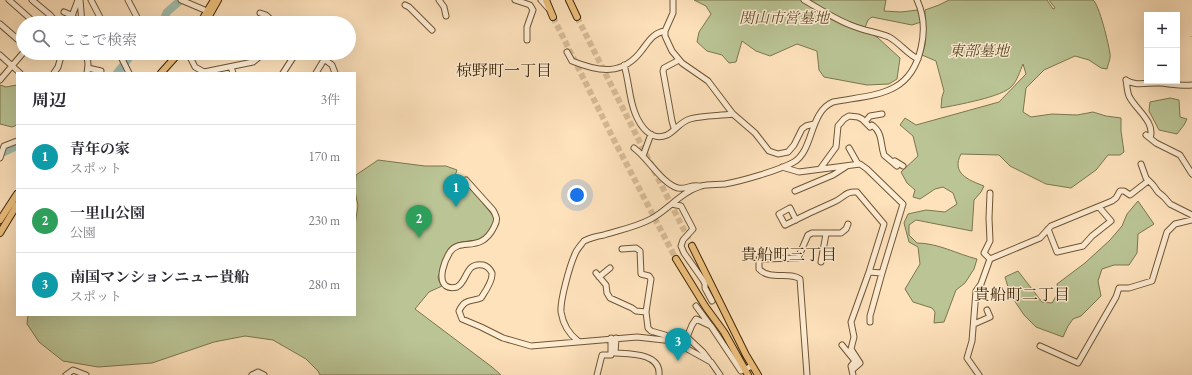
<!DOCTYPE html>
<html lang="ja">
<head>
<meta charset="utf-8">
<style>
  :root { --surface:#fff; --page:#f2f2f3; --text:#2b2b33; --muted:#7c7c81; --line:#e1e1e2; --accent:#8f2418 }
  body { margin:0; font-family:"EB Garamond","Noto Serif JP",serif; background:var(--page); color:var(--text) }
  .controls { position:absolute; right:12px; top:12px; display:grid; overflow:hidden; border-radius:0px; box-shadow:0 4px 16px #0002 }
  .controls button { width:36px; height:36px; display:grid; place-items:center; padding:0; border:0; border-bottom:1px solid var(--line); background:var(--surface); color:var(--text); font:20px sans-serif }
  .you { position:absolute; left:577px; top:195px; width:14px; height:14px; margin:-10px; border:3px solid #fff; border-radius:50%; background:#1a73e8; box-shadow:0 0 0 6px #1a73e833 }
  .badge { display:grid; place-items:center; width:26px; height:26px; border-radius:50%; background:var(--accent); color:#fff; font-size:13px; font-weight:700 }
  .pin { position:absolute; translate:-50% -33px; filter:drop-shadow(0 1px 2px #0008) }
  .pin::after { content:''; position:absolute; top:21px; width:14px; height:12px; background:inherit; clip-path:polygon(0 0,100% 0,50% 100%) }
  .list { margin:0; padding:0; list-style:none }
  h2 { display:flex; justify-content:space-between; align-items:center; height:52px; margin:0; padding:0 16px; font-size:17px }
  h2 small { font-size:13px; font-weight:400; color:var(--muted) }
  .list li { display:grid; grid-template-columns:26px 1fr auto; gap:12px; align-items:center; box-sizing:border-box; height:64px; padding:0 16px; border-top:1px solid var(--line) }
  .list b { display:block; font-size:15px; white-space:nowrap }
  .list p { margin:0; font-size:13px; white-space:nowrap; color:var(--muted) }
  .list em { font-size:13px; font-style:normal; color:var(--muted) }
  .icon { flex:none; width:22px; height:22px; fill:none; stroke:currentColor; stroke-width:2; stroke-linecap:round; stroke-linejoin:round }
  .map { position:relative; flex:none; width:1192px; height:375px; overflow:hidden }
  .search { position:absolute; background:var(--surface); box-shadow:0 4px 16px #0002; left:16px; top:16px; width:340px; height:44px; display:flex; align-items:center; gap:10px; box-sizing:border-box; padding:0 14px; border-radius:22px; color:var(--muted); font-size:15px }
  .panel { position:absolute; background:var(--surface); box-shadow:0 4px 16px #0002; left:16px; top:72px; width:340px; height:244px; border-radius:0px }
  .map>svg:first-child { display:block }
  .green { fill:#bac495; stroke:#7c764e }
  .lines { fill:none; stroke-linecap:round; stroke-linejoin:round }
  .river { stroke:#a0bead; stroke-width:8 }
  .minor-tunnel { stroke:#d8bd98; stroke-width:5; stroke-dasharray:5 2.5; stroke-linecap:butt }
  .major-tunnel { stroke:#d8bd98; stroke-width:6; stroke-dasharray:6 3; stroke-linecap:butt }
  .minor-casing { stroke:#6f5634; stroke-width:7 }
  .major-casing { stroke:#3f2707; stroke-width:8 }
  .minor { stroke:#feecd3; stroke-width:5 }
  .major { stroke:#efc17e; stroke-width:6 }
  .labels { text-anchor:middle; stroke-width:3; stroke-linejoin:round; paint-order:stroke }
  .park-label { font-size:15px; font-style:italic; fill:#5e4e2a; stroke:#feecd3 }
  .neighbourhood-label { font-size:16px; fill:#3f2707; stroke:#feecd3 }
</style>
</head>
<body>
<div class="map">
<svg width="1192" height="375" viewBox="0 0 1192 375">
  <rect width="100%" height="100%" fill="#fee2bc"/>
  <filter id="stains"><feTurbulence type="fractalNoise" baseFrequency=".005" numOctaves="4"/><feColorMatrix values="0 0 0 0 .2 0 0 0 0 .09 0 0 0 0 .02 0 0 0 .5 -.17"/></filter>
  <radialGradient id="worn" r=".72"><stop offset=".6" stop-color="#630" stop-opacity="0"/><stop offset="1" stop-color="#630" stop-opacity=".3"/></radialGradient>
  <!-- green -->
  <path class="green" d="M694 0H886L884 11 901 12 918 10 920 13 921 22 912 25 872 17 868 20 864 30 877 37 900 58 897 79 889 84 867 85 824 77 819 70 817 51 797 44 770 56 756 51 742 41 736 62 729 63 722 55 707 51 697 42 699 32 711 14 706 6Z
    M949 0H1047L1053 9 1055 8 1049 0H1093C1099 4 1109 45 1110 54 1111 58 1108 64 1107 69L1101 68 1089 60 1075 56 1044 70 1026 88 1023 112 1031 117 1052 114 1077 115 1093 112 1106 116 1121 118V131L1124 152 1120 155H1108L1096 170 1071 188 1046 184 1010 166 999 155 961 154C951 173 968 180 984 186L981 192 974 200 972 231 916 220 909 225V235L917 243C938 243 957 254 977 259L974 269 965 283 956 290 944 322 934 323 935 312 932 308 913 302 905 289 920 264 918 247 909 242 904 223 908 214 926 210 945 212 957 204 953 193 943 187 935 189 920 199 913 197 915 190 907 183 901 172 918 156 913 136 900 125 905 118 916 125 999 102 1026 74 1023 64C1020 71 1017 81 1012 86 1003 97 956 105 941 108L942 97 944 91 936 61 922 55 925 45V10L939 5Z
    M0 85 6 87 17 85V125L12 127 0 124Z
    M1170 98 1179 100 1180 117 1187 119 1184 125 1177 134 1159 130 1149 111 1150 102Z
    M378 160 425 166H446L457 170 455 176 467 184 494 217C495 221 493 225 491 229 480 249 460 234 448 250L438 277 439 281 442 286 429 292 415 309 492 367 501 375H320L318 371 306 359 273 340 245 336 214 342 152 363 98 367 63 361 39 342 27 324 28 315H355V224L358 206 355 191 356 175Z
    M1138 201 1154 224 1138 234 1137 253 1129 265H1114L1102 269 1098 281 1101 296 1081 316 1073 319 1068 326 1063 337 1036 327 1024 315 1014 300 1011 297 1005 277 1018 271 1042 302 1052 303 1058 293 1057 284 1085 263 1110 240 1122 226 1127 214Z"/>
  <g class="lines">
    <!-- river -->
    <path class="river" d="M162 23 167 12 181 0
      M117 73 133 53
      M0 154 17 146"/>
    <!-- minor-tunnel -->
    <path class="minor-tunnel" d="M1192 36V37"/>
    <!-- major-tunnel -->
    <path class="major-tunnel" d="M553 17 614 140 676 259
      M577 17 692 246"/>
    <defs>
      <path id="minor" d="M9 0 35 23
        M32 0 50 15 57 23
        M80 0 82 23
        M91 0 103 23
        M128 0 140 23
        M181 0 207 11H211
        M439 0 444 7 446 16
        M515 0 530 5 533 10 527 27V40
        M541 0 548 8
        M673 0V13L665 31V36L672 51 682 63 708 81 733 114 755 133 769 151 778 154 788 152 794 145 802 129 806 126 814 124
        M804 0C820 9 836 20 853 26 865 31 877 32 889 37 900 43 907 54 918 59
        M405 5 409 7 432 30
        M64 12 71 15 79 23
        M260 13 266 15 275 23
        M72 16 78 0
        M0 24 23 44
        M567 52 572 61C599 72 623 76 642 50 649 41 653 33 665 31
        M119 53 129 73
        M188 53 195 67 204 72 253 62 264 53
        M0 55 20 73
        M324 59 332 65 335 73
        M624 65C629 81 629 98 635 113 640 126 651 142 667 135 675 131 680 122 690 119 703 115 719 116 733 114
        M231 67 233 73
        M88 68 101 71
        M54 73 58 67 62 53
        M87 73 88 65 87 53
        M283 73 296 53
        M316 73 328 53
        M0 80 23 53
        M1126 80C1136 87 1149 82 1160 83 1171 84 1181 86 1192 85
        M1126 80C1127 85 1127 91 1129 96 1135 109 1156 122 1150 138
        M865 122 870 116 882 114
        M674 128 672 121 663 71 664 68 679 60
        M1146 135 1156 143 1180 155 1192 174
        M634 148C648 158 662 184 678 188 685 190 692 184 699 186
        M849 148 858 164
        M643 156 651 134
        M0 158 4 146 17 141
        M895 161 903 166
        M1141 164 1146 178 1153 185 1158 192 1164 197 1170 204 1192 215
        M782 167 799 172 860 164 867 169 903 204 882 273 869 272 851 322 854 337 851 349 860 363 852 370
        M820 169 836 147 838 126 844 119 849 116 858 117 862 119 870 127 872 125C883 133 880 143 884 155L897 166
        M466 180 493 210C497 217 498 220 494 227 481 254 460 237 450 252 445 260 437 279 446 286 449 288 453 288 457 287 468 281 465 262 483 265 487 266 490 269 492 273 493 281 485 292 481 298 471 302 465 298 459 311L462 319 481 327 503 338 531 346 637 337 673 341 711 362 720 375
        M795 191 833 175 847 166
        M672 204 681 206 693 229 683 240 681 246 684 253 703 280 705 284V288L712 301
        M796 220 790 208 779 214 785 225C801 217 818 209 834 202 844 198 845 191 857 192L884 224 869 272
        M1048 229 1057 252 1083 246 1092 236 1111 221 1099 207
        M622 249 636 248 640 251 641 274 649 276 651 279 646 312 648 328 651 331 665 335 672 341
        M990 259 984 253 990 241 989 218 990 193
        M821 262 826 234
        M596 273 606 285 607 293 610 298 632 308 636 311 646 312
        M599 277 610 268
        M696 306 710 325
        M870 322V316L882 273
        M974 324 990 317 987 310
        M616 338 615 353C630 354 661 353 659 375
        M578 341C569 334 563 324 561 312 560 300 570 265 575 254 577 249 581 245 584 241 590 238 598 236 604 235 620 230 636 227 651 219 668 210 681 192 701 186 709 184 717 185 725 184 742 181 780 170 794 162 814 150 809 112 833 102 874 94 910 97 921 48 925 31 924 15 917 0
        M842 345 855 361 851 366 853 375
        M1040 346 1078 363 1116 297 1119 288H1129L1152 281 1167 232 1175 224 1192 220
        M709 360 703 352 687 337 692 325 696 319 711 326 741 371 752 366
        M66 375 73 370 86 375
        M252 375 258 372 264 375
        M597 375 602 355H611V338
        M807 375 800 279C790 271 770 281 759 269V259L798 258 808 235 812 233H841L846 229 848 224
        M979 375 967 358 972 341 976 291 981 284 990 259 1040 238 1051 226 1112 201 1116 198 1120 191H1124L1130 195 1148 181"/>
      <path id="major" d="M546 0 553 17
        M569 0 577 17
        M200 23 214 0
        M205 23 218 0
        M161 73 179 53
        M0 220 17 194
        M0 233 17 205
        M692 246 746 355 758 375
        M676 259 705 306 724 332 748 375"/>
    </defs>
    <!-- minor casing -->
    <use href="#minor" class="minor-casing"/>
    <!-- major casing -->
    <use href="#major" class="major-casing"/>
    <!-- minor -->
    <use href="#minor" class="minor"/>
    <!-- major -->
    <use href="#major" class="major"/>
  </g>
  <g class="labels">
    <!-- park labels -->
    <g class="park-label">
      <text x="784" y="23">関山市営墓地</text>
      <text x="979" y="56">東部墓地</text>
    </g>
    <!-- neighbourhood labels -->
    <g class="neighbourhood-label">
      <text x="504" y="76">椋野町一丁目</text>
      <text x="789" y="260">貴船町三丁目</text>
      <text x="1022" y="300">貴船町二丁目</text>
    </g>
  </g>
  <rect width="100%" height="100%" filter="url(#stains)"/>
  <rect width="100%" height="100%" fill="url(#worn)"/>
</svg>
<div class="controls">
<button>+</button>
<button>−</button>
</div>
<div class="you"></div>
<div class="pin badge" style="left:456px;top:207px;background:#0f9aa8">1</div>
<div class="pin badge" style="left:419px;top:238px;background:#2e9e5b">2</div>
<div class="pin badge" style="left:678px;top:361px;background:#0f9aa8">3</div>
<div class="search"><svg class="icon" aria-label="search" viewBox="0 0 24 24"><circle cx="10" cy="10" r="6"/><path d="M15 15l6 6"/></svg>ここで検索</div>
<section class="panel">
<h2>周辺<small>3件</small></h2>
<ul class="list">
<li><span class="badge" style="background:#0f9aa8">1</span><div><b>青年の家</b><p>スポット</p></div><em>170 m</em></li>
<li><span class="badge" style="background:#2e9e5b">2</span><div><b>一里山公園</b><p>公園</p></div><em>230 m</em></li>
<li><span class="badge" style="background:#0f9aa8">3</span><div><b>南国マンションニュー貴船</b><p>スポット</p></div><em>280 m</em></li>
</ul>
</section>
</div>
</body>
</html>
